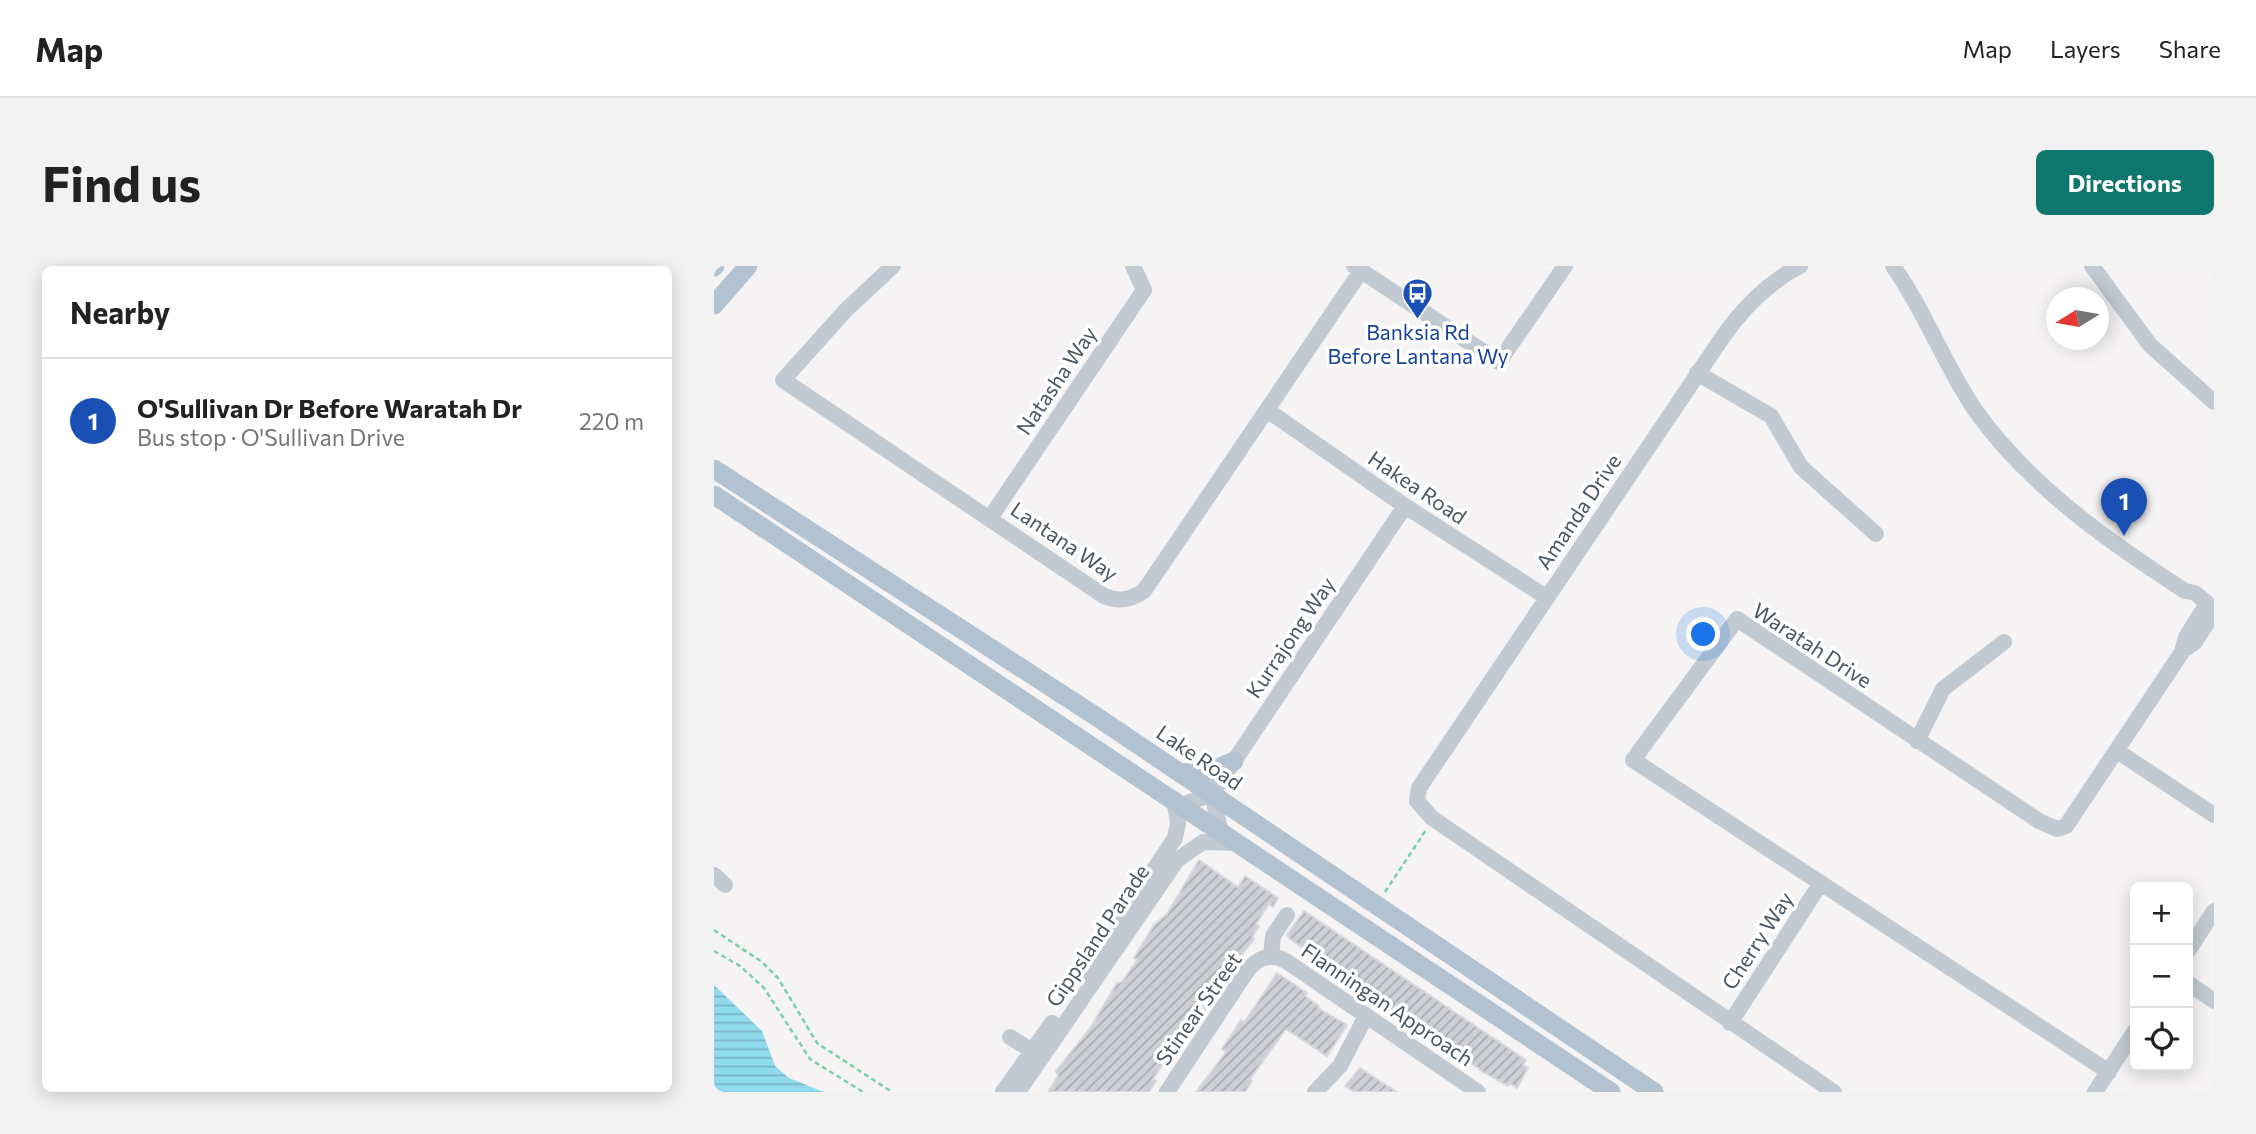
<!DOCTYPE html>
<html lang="en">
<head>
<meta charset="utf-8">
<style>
  :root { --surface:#fff; --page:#f2f2f2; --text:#222; --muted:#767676; --line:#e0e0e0; --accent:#0f766e }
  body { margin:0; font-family:Commissioner,sans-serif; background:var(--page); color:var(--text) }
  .controls { position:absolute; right:21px; bottom:21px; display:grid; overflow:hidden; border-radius:10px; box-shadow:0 4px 18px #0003 }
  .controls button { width:63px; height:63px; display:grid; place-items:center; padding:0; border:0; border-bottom:2px solid var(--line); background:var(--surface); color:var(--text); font:35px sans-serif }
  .compass { position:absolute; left:1332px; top:21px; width:63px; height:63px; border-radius:50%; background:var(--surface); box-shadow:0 4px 18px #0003; rotate:259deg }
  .you { position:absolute; left:990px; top:369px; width:24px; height:24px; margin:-18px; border:5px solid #fff; border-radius:50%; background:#1a73e8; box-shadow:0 0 0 10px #1a73e833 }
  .badge { display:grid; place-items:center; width:46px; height:46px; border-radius:50%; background:var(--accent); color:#fff; font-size:23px; font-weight:700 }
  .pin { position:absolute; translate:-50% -58px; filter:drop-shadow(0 2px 4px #0008) }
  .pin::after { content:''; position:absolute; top:37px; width:24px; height:21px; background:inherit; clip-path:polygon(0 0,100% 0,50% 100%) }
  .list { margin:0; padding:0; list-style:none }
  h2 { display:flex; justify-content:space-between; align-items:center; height:91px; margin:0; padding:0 28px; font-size:30px }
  h2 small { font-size:23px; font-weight:400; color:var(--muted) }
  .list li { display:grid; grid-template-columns:46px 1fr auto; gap:21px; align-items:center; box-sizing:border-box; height:126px; padding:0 28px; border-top:2px solid var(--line) }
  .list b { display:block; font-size:26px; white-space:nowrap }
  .list p { margin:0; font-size:23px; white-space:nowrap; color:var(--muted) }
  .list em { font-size:23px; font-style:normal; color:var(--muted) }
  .icon { flex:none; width:38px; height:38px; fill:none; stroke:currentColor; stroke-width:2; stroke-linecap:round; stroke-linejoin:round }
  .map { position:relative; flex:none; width:1500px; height:826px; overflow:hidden; border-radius:10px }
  header { display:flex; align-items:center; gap:42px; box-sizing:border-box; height:98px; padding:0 35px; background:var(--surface); border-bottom:2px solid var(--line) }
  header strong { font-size:33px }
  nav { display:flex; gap:38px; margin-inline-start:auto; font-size:24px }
  .intro { display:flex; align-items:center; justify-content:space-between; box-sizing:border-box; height:168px; padding:0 42px }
  h1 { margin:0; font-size:49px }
  .button { padding:18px 32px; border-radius:10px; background:var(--accent); color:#fff; font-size:24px; font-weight:700 }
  main { display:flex; gap:42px; padding:0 42px }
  aside { flex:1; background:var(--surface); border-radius:10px; box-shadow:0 4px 18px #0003 }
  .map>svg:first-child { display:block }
  .water { fill:url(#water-rules) }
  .building { fill:url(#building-hatch); stroke:#d7d9de; stroke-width:2 }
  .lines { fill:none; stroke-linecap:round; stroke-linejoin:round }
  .path { stroke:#7ad0a6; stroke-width:2.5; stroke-dasharray:5 3.5; stroke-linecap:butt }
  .minor { stroke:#c1cad2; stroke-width:16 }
  .major { stroke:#b3c2d1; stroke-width:19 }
  .labels { text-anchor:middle; stroke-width:7; stroke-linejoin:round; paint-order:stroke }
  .transit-label { font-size:21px; fill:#164399; stroke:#fff }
  .street-label { font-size:21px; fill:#4a5661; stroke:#fff }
</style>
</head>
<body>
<header>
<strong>Map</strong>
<nav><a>Map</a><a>Layers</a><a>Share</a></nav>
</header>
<div class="intro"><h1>Find us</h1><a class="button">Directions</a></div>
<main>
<aside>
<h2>Nearby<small></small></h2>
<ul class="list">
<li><span class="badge" style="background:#1a4fb4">1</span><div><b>O'Sullivan Dr Before Waratah Dr</b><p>Bus stop · O'Sullivan Drive</p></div><em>220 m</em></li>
</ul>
</aside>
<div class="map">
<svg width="1500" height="826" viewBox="0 0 1500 826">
  <defs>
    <pattern id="water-rules" width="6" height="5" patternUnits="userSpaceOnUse" patternTransform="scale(1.75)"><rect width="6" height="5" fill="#90daee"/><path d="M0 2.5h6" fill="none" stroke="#78b4c4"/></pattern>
    <pattern id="building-hatch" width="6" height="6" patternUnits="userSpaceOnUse" patternTransform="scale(1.75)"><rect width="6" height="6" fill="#cdcfd5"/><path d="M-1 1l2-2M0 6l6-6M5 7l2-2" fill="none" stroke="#a8abb0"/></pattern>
  </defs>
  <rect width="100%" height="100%" fill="#f5f3f3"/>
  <!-- water -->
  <path class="water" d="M0 719 48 765 61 800 75 812 110 826H0Z"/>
  <!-- building -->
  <path class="building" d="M485 594 524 621 531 610 564 632 559 641 555 638 542 658 545 660 538 671 540 673 517 703 515 701 491 743 488 740 439 813 442 815 435 826H334L344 810 342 805 377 761 403 717 408 716 423 694 420 692 440 659 453 648Z
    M590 645 812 794 809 799 814 802 803 822 796 817 794 820 769 806 698 752 695 757 576 673 573 669Z
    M563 707 593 727 591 730 605 740 604 742 633 759 613 790 572 763 536 813 538 815 531 826H482L512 786 508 783 527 754 530 757Z
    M646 802 683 826H640L631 820Z"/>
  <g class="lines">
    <!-- path -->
    <path class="path" d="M671 626 712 564
      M0 664 48 696 64 712 103 777 178 826
      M0 685 26 700 50 722 96 793 149 826"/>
    <!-- minor -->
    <path class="minor" d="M179 0 132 44 69 114 390 330C405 336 416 334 430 325L647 5
      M640 0 785 96 851 0
      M1086 0C1055 16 1030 41 1010 69L705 522 703 535 718 552 1120 826
      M1179 0C1211 45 1230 98 1261 144 1315 220 1394 275 1471 325L1481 327 1500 343
      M1378 0 1436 79 1500 136
      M983 107 1057 150 1087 201 1162 268
      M553 144 691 240 832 331
      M276 252 430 24 419 0
      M1472 382 1481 376 1500 346
      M1203 475 1229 423 1290 376
      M1403 485 1500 549
      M498 528 507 567
      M468 539 498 528 691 240
      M0 609 11 619
      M1474 685 1500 645
      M557 690 559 670 573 649
      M372 706 461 572 464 557 460 533
      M1474 717 1500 735
      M1016 757 1107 617
      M296 771 326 790
      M1395 806 919 494 1023 353 1325 555 1343 563 1352 560 1468 386 1472 371 1493 338
      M289 826 338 757
      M304 826 463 594 489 576 523 577
      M453 826 535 702C546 691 558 687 572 695L764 826
      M601 826 626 800 652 750
      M1381 826 1421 765"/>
    <!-- major -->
    <path class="major" d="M0 1 1 0
      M0 39 34 0
      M0 203 383 451 940 826
      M0 229 897 826
      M466 507 497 505 520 495"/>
  </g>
  <!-- icons -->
  <defs>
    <symbol id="bus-pin" viewBox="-11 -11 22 30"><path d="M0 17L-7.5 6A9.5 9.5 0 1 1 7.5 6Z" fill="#1a4fb4" stroke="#fff"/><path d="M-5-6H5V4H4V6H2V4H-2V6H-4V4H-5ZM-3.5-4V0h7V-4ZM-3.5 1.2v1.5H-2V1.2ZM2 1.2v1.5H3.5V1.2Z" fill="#fff"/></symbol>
  </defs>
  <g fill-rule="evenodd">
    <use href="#bus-pin" x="686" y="10" width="35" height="47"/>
  </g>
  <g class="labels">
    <!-- transit labels -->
    <g class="transit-label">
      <text x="704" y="74">Banksia Rd<tspan x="704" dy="24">Before Lantana Wy</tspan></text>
    </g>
    <!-- street labels -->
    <g class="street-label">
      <text transform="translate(343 115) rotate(-56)" y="7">Natasha Way</text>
      <text transform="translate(703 222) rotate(34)" y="7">Hakea Road</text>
      <text transform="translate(865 246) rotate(-56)" y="7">Amanda Drive</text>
      <text transform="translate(350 276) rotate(34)" y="7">Lantana Way</text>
      <text transform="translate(577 372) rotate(-56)" y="7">Kurrajong Way</text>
      <text transform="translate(1098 380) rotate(33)" y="7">Waratah Drive</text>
      <text transform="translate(485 492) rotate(34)" y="7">Lake Road</text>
      <text transform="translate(384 670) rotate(-56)" y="7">Gippsland Parade</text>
      <text transform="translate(1044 675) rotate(-57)" y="7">Cherry Way</text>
      <text transform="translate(673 739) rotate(34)" y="7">Flanningan Approach</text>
      <text transform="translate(485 743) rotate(-55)" y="7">Stinear Street</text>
    </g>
  </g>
</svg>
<div class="controls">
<button>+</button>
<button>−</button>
<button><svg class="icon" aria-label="locate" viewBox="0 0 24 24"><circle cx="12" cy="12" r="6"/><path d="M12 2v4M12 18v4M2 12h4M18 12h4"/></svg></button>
</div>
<svg class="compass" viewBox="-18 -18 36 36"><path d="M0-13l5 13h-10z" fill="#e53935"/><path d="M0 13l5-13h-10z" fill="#767676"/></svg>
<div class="you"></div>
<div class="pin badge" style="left:1410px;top:270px;background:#1a4fb4">1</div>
</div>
</main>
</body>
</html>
